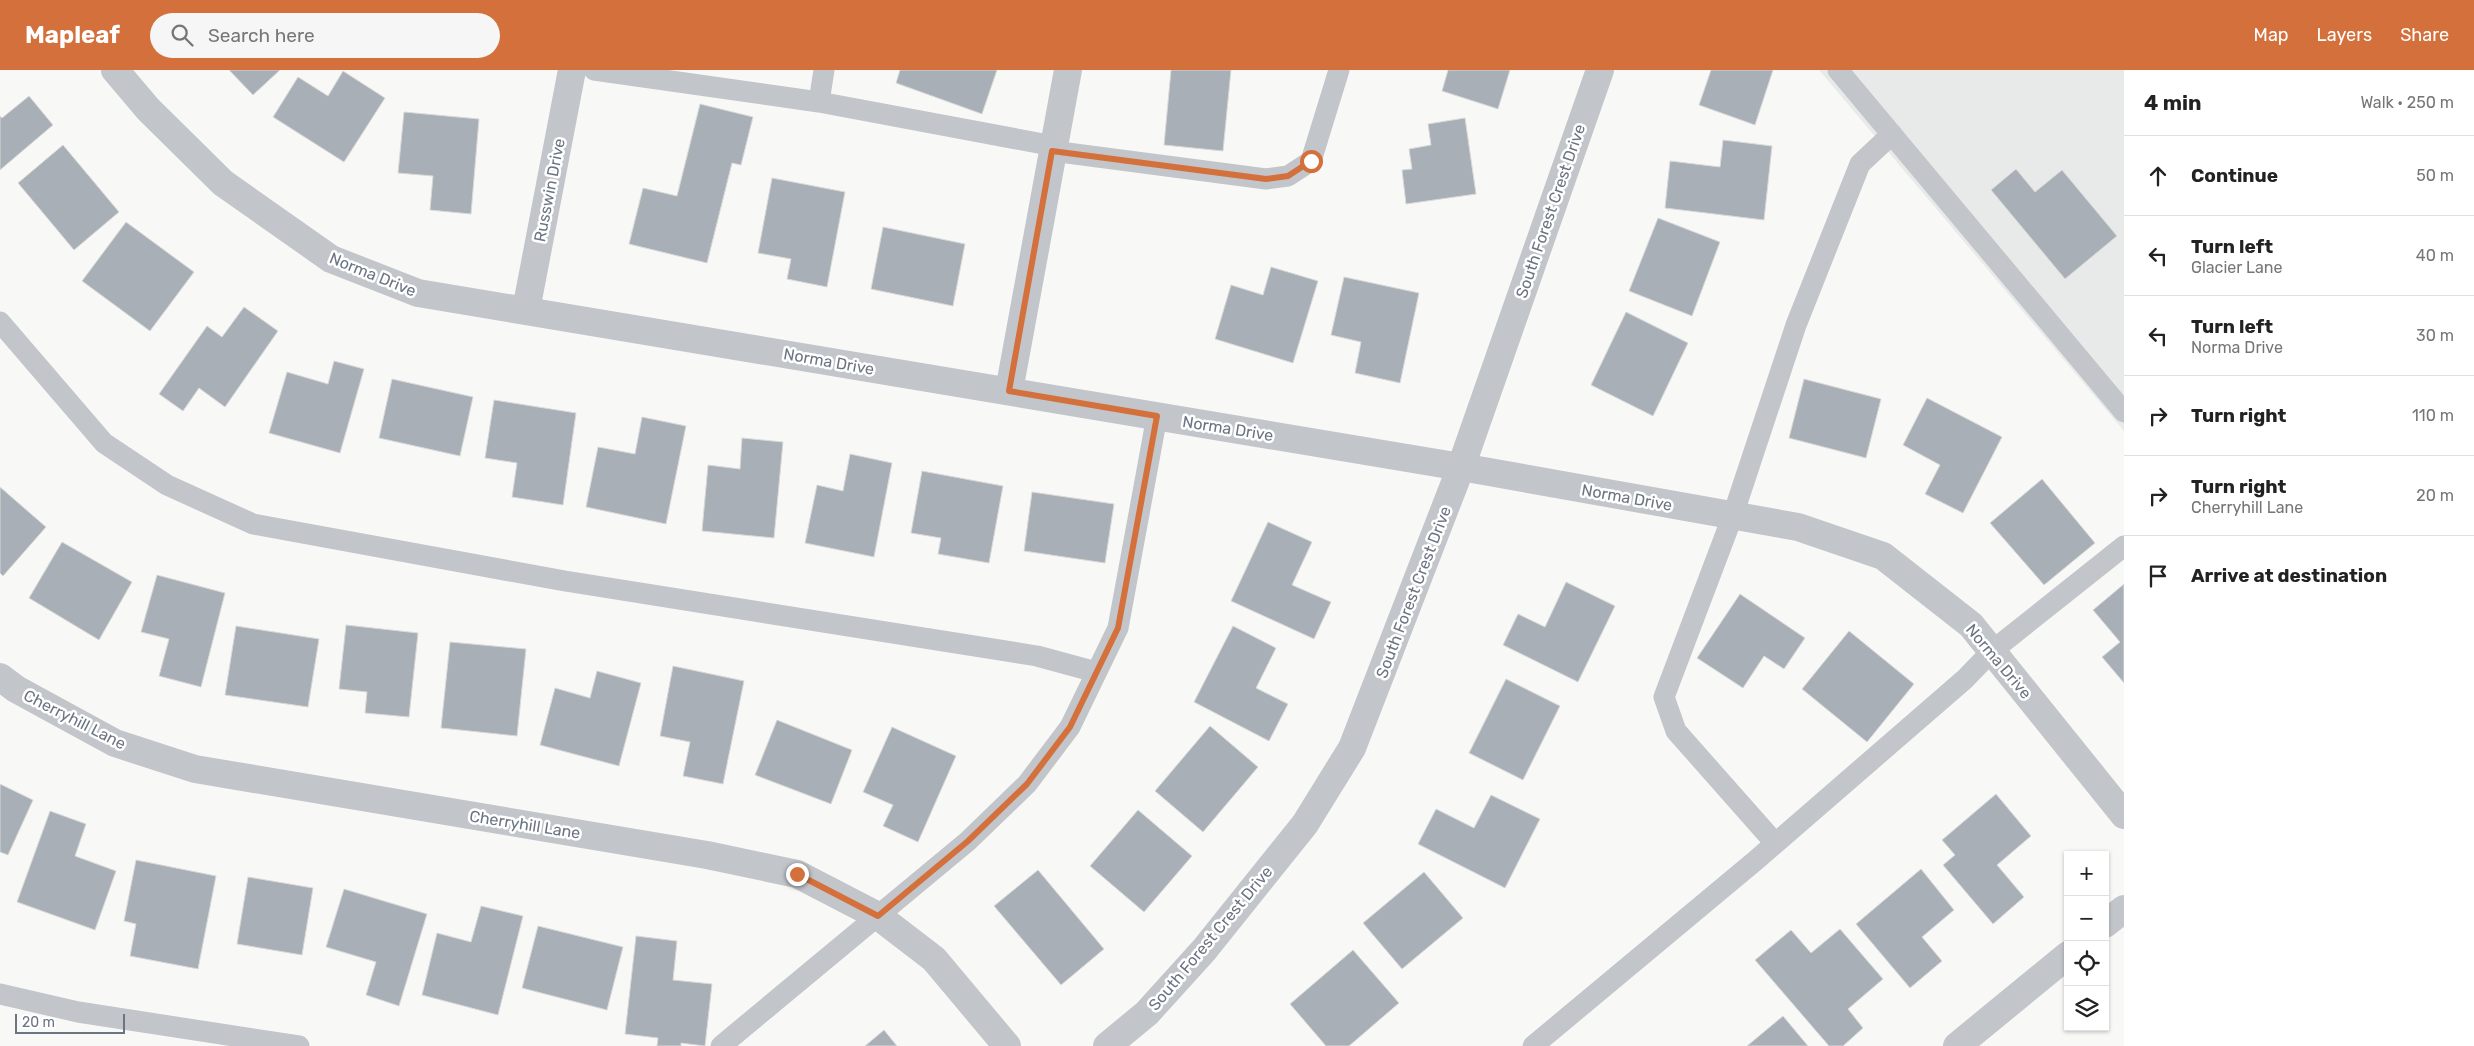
<!DOCTYPE html>
<html lang="en">
<head>
<meta charset="utf-8">
<style>
  :root { --surface:#fff; --page:#f6f6f6; --text:#222; --muted:#767676; --line:#e0e0e0; --accent:#d3703b }
  body { margin:0; font-family:Rubik,sans-serif; background:var(--page); color:var(--text) }
  .controls { position:absolute; right:15px; bottom:15px; display:grid; overflow:hidden; border-radius:0px; box-shadow:0 1px 4px #0004 }
  .controls button { width:45px; height:45px; display:grid; place-items:center; padding:0; border:0; border-bottom:1px solid var(--line); background:var(--surface); color:var(--text); font:25px sans-serif }
  .scale { position:absolute; left:15px; bottom:12px; width:110px; box-sizing:border-box; padding-left:5px; border:2px solid #6a7584; border-top:0; font-size:14px; line-height:18px; white-space:nowrap; color:#6a7584; -webkit-text-stroke:4px #fff; paint-order:stroke }
  .stop { position:absolute; width:15px; height:15px; margin:-11px; border:4px solid #d3703b; border-radius:50%; background:#fff }
  .stop.end { background:#d3703b; border-color:#fff; box-shadow:0 1px 5px #0008 }
  .list { margin:0; padding:0; list-style:none }
  h2 { display:flex; justify-content:space-between; align-items:center; height:65px; margin:0; padding:0 20px; font-size:21px }
  h2 small { font-size:16px; font-weight:400; color:var(--muted) }
  .list li { display:grid; grid-template-columns:32px 1fr auto; gap:15px; align-items:center; box-sizing:border-box; height:80px; padding:0 20px; border-top:1px solid var(--line) }
  .list b { display:block; font-size:19px; white-space:nowrap }
  .list p { margin:0; font-size:16px; white-space:nowrap; color:var(--muted) }
  .list em { font-size:16px; font-style:normal; color:var(--muted) }
  .icon { flex:none; width:28px; height:28px; fill:none; stroke:currentColor; stroke-width:2; stroke-linecap:round; stroke-linejoin:round }
  .map { position:relative; flex:none; width:2124px; height:976px; overflow:hidden }
  header { display:flex; align-items:center; gap:30px; box-sizing:border-box; height:70px; padding:0 25px; background:var(--accent); color:#fff }
  header strong { font-size:24px }
  nav { display:flex; gap:28px; margin-inline-start:auto; font-size:18px }
  .search { width:350px; height:45px; background:var(--page); display:flex; align-items:center; gap:12px; box-sizing:border-box; padding:0 18px; border-radius:28px; color:var(--muted); font-size:19px }
  main { display:flex }
  aside { flex:1; background:var(--surface) }
  .map>svg:first-child { display:block }
  .built { fill:#e8eae9 }
  .building { fill:#a9afb6; stroke:#d9dad8 }
  .lines { fill:none; stroke-linecap:round; stroke-linejoin:round }
  .lane { stroke:#c2c5c9; stroke-width:21 }
  .street { stroke:#c2c5c9; stroke-width:28 }
  .route { stroke:#d3703b; stroke-width:6 }
  .labels { text-anchor:middle; stroke-width:5; stroke-linejoin:round; paint-order:stroke }
  .street-label { font-size:16px; fill:#6a7584; stroke:#fff }
</style>
</head>
<body>
<header>
<strong>Mapleaf</strong>
<div class="search"><svg class="icon" aria-label="search" viewBox="0 0 24 24"><circle cx="10" cy="10" r="6"/><path d="M15 15l6 6"/></svg>Search here</div>
<nav><a>Map</a><a>Layers</a><a>Share</a></nav>
</header>
<main>
<div class="map">
<svg width="2124" height="976" viewBox="0 0 2124 976">
  <rect width="100%" height="100%" fill="#f8f8f6"/>
  <!-- built -->
  <path class="built" d="M1819 0H2124V361Z"/>
  <!-- building -->
  <path class="building" d="M229 0H280L253 25Z
    M900 0H997L982 44 896 13Z
    M1171 0H1231L1223 81 1164 75Z
    M1448 0H1510L1498 39 1442 21Z
    M1711 0H1773L1755 55 1699 35Z
    M343 1 385 28 344 92 273 47 298 7 328 26Z
    M29 26 53 55 0 100V46L2 48Z
    M700 34 753 47 741 95 732 93 707 193 629 174 643 118 677 126Z
    M404 42 479 49 471 144 430 140 433 106 398 103Z
    M1465 48 1476 124 1406 134 1402 100 1412 99 1409 79 1431 75 1428 54Z
    M1723 70 1772 76 1764 150 1665 138 1670 91 1720 97Z
    M63 75 119 142 74 180 18 113Z
    M2016 99 2035 122 2062 100 2117 166 2065 209 1991 120Z
    M772 108 845 122 827 217 787 209 791 189 758 183Z
    M1658 148 1720 172 1692 246 1629 221Z
    M126 152 194 202 150 261 82 211Z
    M883 157 965 174 953 236 871 219Z
    M1271 197 1318 211 1293 293 1215 269 1231 215 1263 225Z
    M1344 207 1419 223 1400 313 1355 303 1361 272 1331 265Z
    M244 237 278 261 225 337 199 318 183 341 159 324 207 256 222 267Z
    M1626 242 1688 273 1653 346 1591 315Z
    M334 291 364 299 340 383 269 363 287 302 328 314Z
    M392 309 473 327 460 386 379 368Z
    M1804 309 1881 329 1866 388 1789 368Z
    M1927 328 2002 367 1963 443 1925 424 1940 395 1903 375Z
    M494 330 576 343 563 435 512 427 517 393 485 388Z
    M642 347 686 356 666 454 586 437 598 377 635 384Z
    M742 368 783 372 774 468 702 461 708 395 740 399Z
    M850 384 892 393 874 487 805 473 817 415 843 421Z
    M922 401 1003 416 989 493 938 484 941 468 911 463Z
    M2042 409 2095 473 2044 515 1990 453Z
    M0 417 46 457 3 506 0 503Z
    M1032 422 1114 434 1105 493 1024 481Z
    M1268 452 1312 472 1292 515 1331 532 1314 569 1231 531Z
    M62 472 132 512 99 570 29 528Z
    M157 505 225 523 201 617 159 606 169 569 141 562Z
    M1566 512 1615 536 1578 612 1503 575 1518 544 1545 557Z
    M2124 514V613L2102 587 2120 572 2093 540Z
    M1740 524 1805 568 1784 599 1764 586 1743 618 1697 588Z
    M346 555 418 563 409 647 365 643 367 622 339 619Z
    M236 556 319 569 308 637 225 625Z
    M1233 556 1276 578 1256 618 1288 634 1269 671 1194 632Z
    M1849 561 1914 614 1867 672 1802 619Z
    M450 572 526 579 517 666 441 658Z
    M673 596 744 611 723 714 683 706 690 672 660 666Z
    M597 601 641 613 619 696 540 675 555 618 590 628Z
    M1506 609 1560 636 1523 710 1469 683Z
    M777 650 852 680 831 734 755 705Z
    M1210 656 1258 697 1203 762 1155 721Z
    M892 657 956 686 918 772 883 756 893 735 863 722Z
    M0 714 33 730 8 785 0 782Z
    M1996 724 2031 766 1997 795 2024 827 1993 854 1943 795 1955 785 1942 770Z
    M1491 725 1540 749 1505 818 1418 774 1436 739 1474 758Z
    M1138 740 1192 786 1144 842 1090 796Z
    M50 741 86 754 75 786 116 801 95 860 17 832Z
    M136 790 216 806 198 899 130 886 136 854 124 851Z
    M1921 799 1954 840 1922 867 1942 891 1910 918 1856 854Z
    M1038 800 1104 879 1061 915 994 836Z
    M1424 802 1463 848 1402 899 1363 853Z
    M248 807 313 818 302 885 237 874Z
    M344 819 427 844 399 936 366 925 376 892 326 877Z
    M481 836 523 846 498 945 422 925 437 863 471 872Z
    M538 856 623 877 607 940 522 918Z
    M1840 859 1883 909 1848 939 1863 958 1843 976H1829L1755 890 1791 860 1811 883Z
    M636 866 677 871 673 910 712 914 705 976 681 973V976H657L658 968 625 964Z
    M1353 880 1399 933 1349 976H1326L1290 934Z
    M1783 946 1808 976H1747Z
    M884 960 897 976H865Z"/>
  <g class="lines">
    <!-- lane -->
    <path class="lane" d="M594 0 819 32
      M824 0 819 32 1054 76
      M1838 0 2124 342
      M1052 81 1266 109 1288 106 1311 91 1339 0
      M0 252 104 373 167 415 253 454 565 511 1037 586 1096 602
      M1775 773 1676 661 1664 627 1733 445 1796 255 1860 94 1892 64
      M0 924 78 942 299 976
      M721 976 968 771 1027 714 1070 657 1118 558 1157 346
      M1533 976 1755 791 1965 609 1992 581 2124 476"/>
    <!-- street -->
    <path class="street" d="M115 0 148 39 223 113 331 189 418 223 1461 397 1798 457 1883 486 1971 555 2124 745
      M526 240 572 0
      M1009 321 1068 0
      M0 607 16 619 115 673 195 699 707 785 797 804 878 846 934 889 1007 976
      M2105 854 2124 839
      M1107 976 1147 943 1204 880 1305 754 1352 678 1461 397 1600 0
      M1957 976 2068 885"/>
  </g>
  <g class="lines">
    <!-- route -->
    <path class="route" d="M797 804 878 846 968 771 1027 714 1070 657 1118 558 1157 346 1009 321 1052 81 1266 109 1288 106 1311 91"/>
  </g>
  <g class="labels">
    <!-- street labels -->
    <g class="street-label">
      <text transform="translate(549 120) rotate(-79)" y="6">Russwin Drive</text>
      <text transform="translate(1550 141) rotate(-71)" y="6">South Forest Crest Drive</text>
      <text transform="translate(373 204) rotate(22)" y="6">Norma Drive</text>
      <text transform="translate(829 291) rotate(10)" y="6">Norma Drive</text>
      <text transform="translate(1228 358) rotate(9)" y="6">Norma Drive</text>
      <text transform="translate(1627 427) rotate(10)" y="6">Norma Drive</text>
      <text transform="translate(1413 522) rotate(-69)" y="6">South Forest Crest Drive</text>
      <text transform="translate(1999 591) rotate(50)" y="6">Norma Drive</text>
      <text transform="translate(75 649) rotate(27)" y="6">Cherryhill Lane</text>
      <text transform="translate(525 754) rotate(9)" y="6">Cherryhill Lane</text>
      <text transform="translate(1210 868) rotate(-50)" y="6">South Forest Crest Drive</text>
    </g>
  </g>
</svg>
<div class="controls">
<button>+</button>
<button>−</button>
<button><svg class="icon" aria-label="locate" viewBox="0 0 24 24"><circle cx="12" cy="12" r="6"/><path d="M12 2v4M12 18v4M2 12h4M18 12h4"/></svg></button>
<button><svg class="icon" aria-label="layers" viewBox="0 0 24 24"><path d="M12 4l9 5-9 5-9-5zM3 14l9 5 9-5"/></svg></button>
</div>
<div class="scale">20 m</div>
<div class="stop" style="left:1311px;top:91px"></div>
<div class="stop end" style="left:797px;top:804px"></div>
</div>
<aside>
<h2>4 min<small>Walk · 250 m</small></h2>
<ul class="list">
<li><svg class="icon" aria-label="ahead" viewBox="0 0 24 24"><path d="M12 20V5M6 11l6-6 6 6"/></svg><div><b>Continue</b></div><em>50 m</em></li>
<li><svg class="icon" aria-label="left" viewBox="0 0 24 24"><path d="M17 20v-9H6M10 6l-5 5 5 5"/></svg><div><b>Turn left</b><p>Glacier Lane</p></div><em>40 m</em></li>
<li><svg class="icon" aria-label="left" viewBox="0 0 24 24"><path d="M17 20v-9H6M10 6l-5 5 5 5"/></svg><div><b>Turn left</b><p>Norma Drive</p></div><em>30 m</em></li>
<li><svg class="icon" aria-label="right" viewBox="0 0 24 24"><path d="M7 20v-9h11M14 6l5 5-5 5"/></svg><div><b>Turn right</b></div><em>110 m</em></li>
<li><svg class="icon" aria-label="right" viewBox="0 0 24 24"><path d="M7 20v-9h11M14 6l5 5-5 5"/></svg><div><b>Turn right</b><p>Cherryhill Lane</p></div><em>20 m</em></li>
<li><svg class="icon" aria-label="arrive" viewBox="0 0 24 24"><path d="M6 21V4h12l-3 4 3 4H6"/></svg><div><b>Arrive at destination</b></div></li>
</ul>
</aside>
</main>
</body>
</html>
